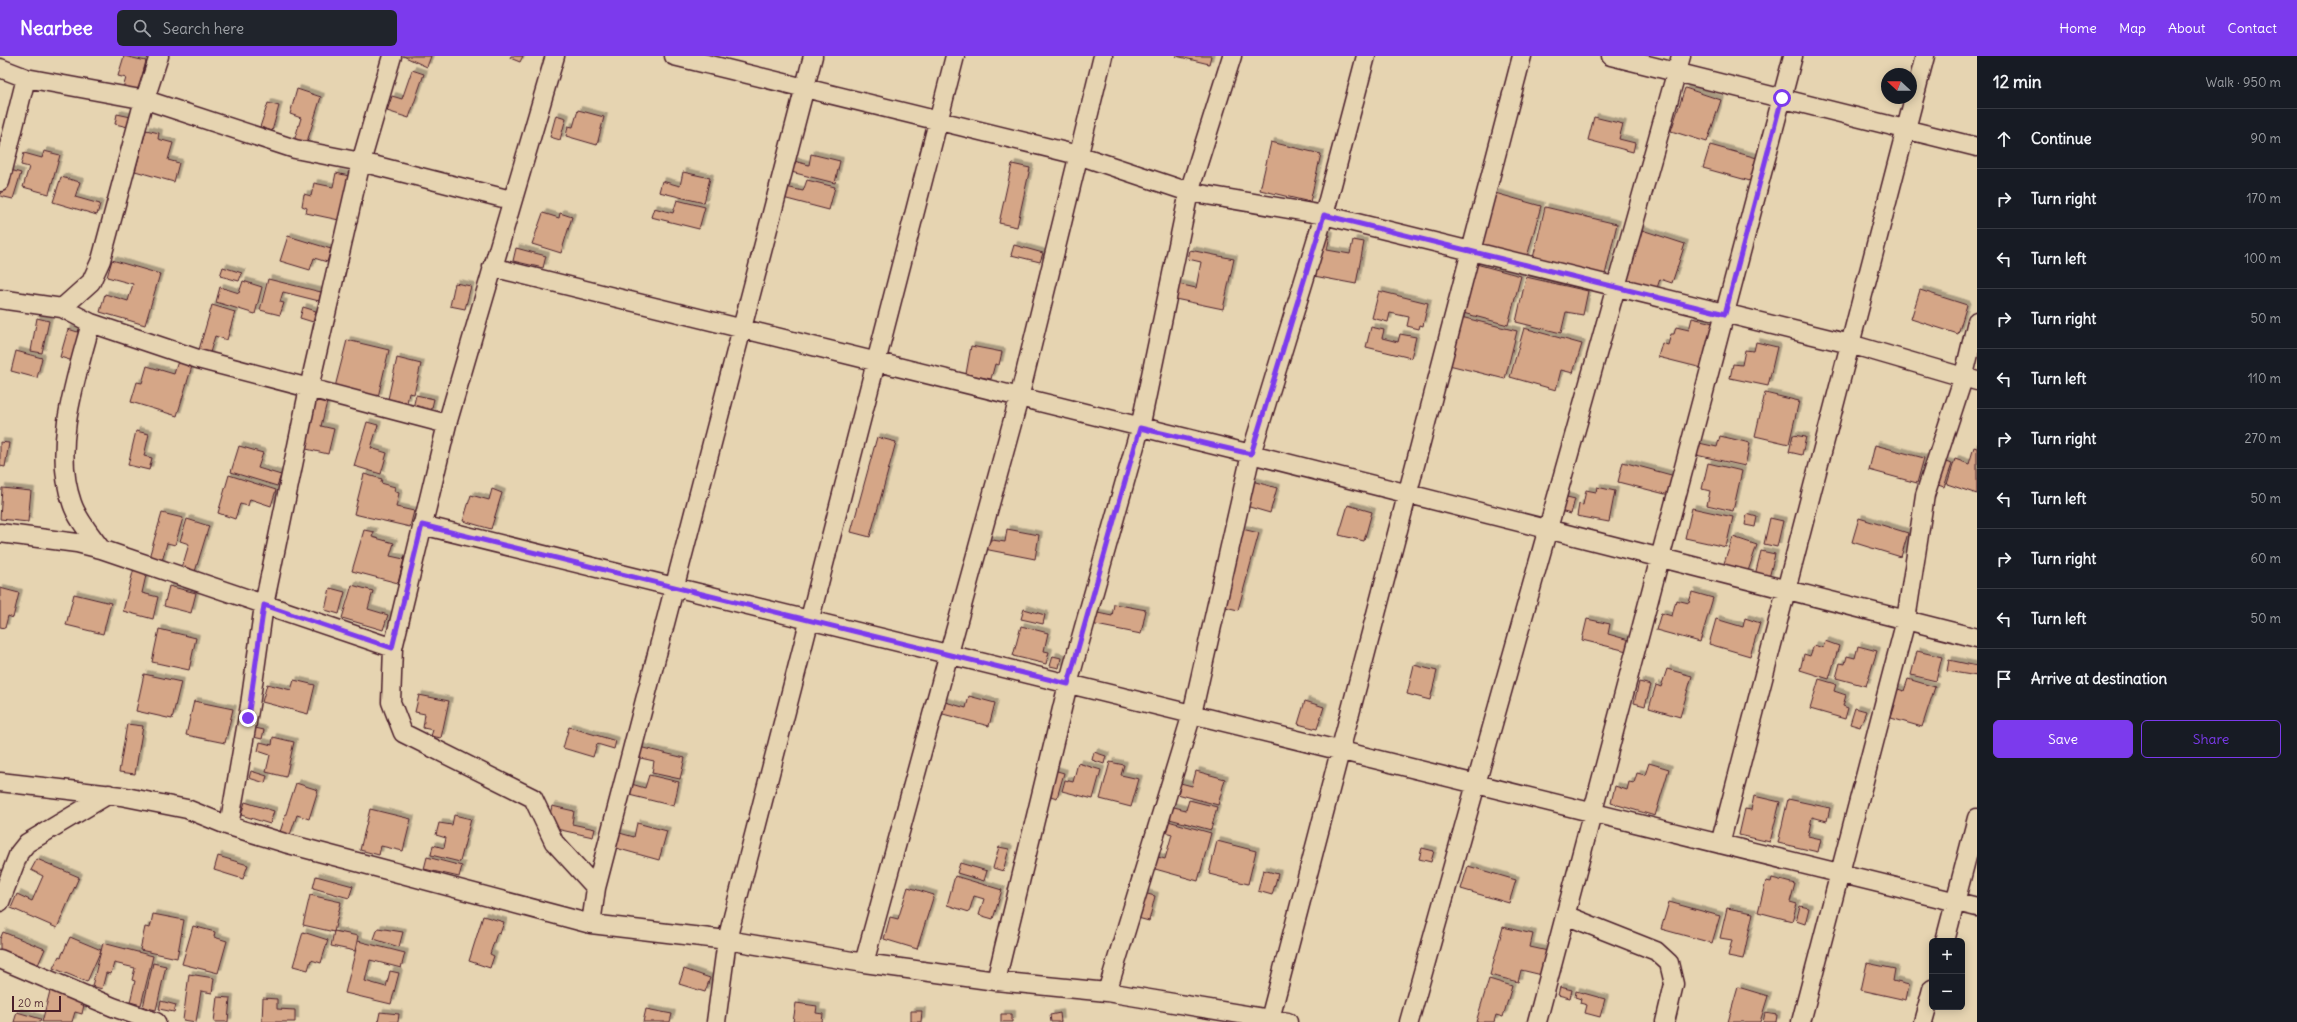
<!DOCTYPE html>
<html lang="en">
<head>
<meta charset="utf-8">
<style>
  :root { --surface:#171b24; --page:#20242c; --text:#f1f3f6; --muted:#9ea1a6; --line:#363941; --accent:#7c3aed }
  body { margin:0; font-family:Delius,sans-serif; background:var(--page); color:var(--text) }
  .controls { position:absolute; right:12px; bottom:12px; display:grid; overflow:hidden; border-radius:6px; box-shadow:0 2px 10px #0003 }
  .controls button { width:36px; height:36px; display:grid; place-items:center; padding:0; border:0; border-bottom:1px solid var(--line); background:var(--surface); color:var(--text); font:20px sans-serif }
  .compass { position:absolute; left:1881px; top:12px; width:36px; height:36px; border-radius:50%; background:var(--surface); box-shadow:0 2px 10px #0003; rotate:292deg }
  .scale { position:absolute; left:12px; bottom:10px; width:49px; box-sizing:border-box; padding-left:4px; border:2px solid #4a1f2b; border-top:0; font-size:11px; line-height:14px; white-space:nowrap; color:#4a1f2b; -webkit-text-stroke:3px #e6d4b1; paint-order:stroke }
  .stop { position:absolute; width:12px; height:12px; margin:-9px; border:3px solid #7c3aed; border-radius:50%; background:#fff }
  .stop.end { background:#7c3aed; border-color:#fff; box-shadow:0 1px 4px #0008 }
  .list { margin:0; padding:0; list-style:none }
  h2 { display:flex; justify-content:space-between; align-items:center; height:52px; margin:0; padding:0 16px; font-size:17px }
  h2 small { font-size:13px; font-weight:400; color:var(--muted) }
  .list li { display:grid; grid-template-columns:26px 1fr auto; gap:12px; align-items:center; box-sizing:border-box; height:60px; padding:0 16px; border-top:1px solid var(--line) }
  .list b { display:block; font-size:15px; white-space:nowrap }
  .list em { font-size:13px; font-style:normal; color:var(--muted) }
  .actions { display:flex; gap:8px; padding:12px 16px }
  .actions a { flex:1; padding:9px 0; border:1px solid var(--accent); border-radius:6px; text-align:center; font-size:14px; color:var(--accent) }
  .actions .main { background:var(--accent); color:#fff }
  .icon { flex:none; width:22px; height:22px; fill:none; stroke:currentColor; stroke-width:2; stroke-linecap:round; stroke-linejoin:round }
  .map { position:relative; flex:none; width:1977px; height:966px; overflow:hidden }
  header { display:flex; align-items:center; gap:24px; box-sizing:border-box; height:56px; padding:0 20px; background:var(--accent); color:#fff }
  header strong { font-size:19px }
  nav { display:flex; gap:22px; margin-inline-start:auto; font-size:14px }
  .search { width:280px; height:36px; background:var(--page); display:flex; align-items:center; gap:10px; box-sizing:border-box; padding:0 14px; border-radius:6px; color:var(--muted); font-size:15px }
  main { display:flex }
  aside { flex:1; background:var(--surface) }
  .map>svg:first-child { display:block }
  .building { fill:#d5a687; stroke:#4a1f2b; filter:url(#shadow) }
  .lines { fill:none; stroke-linecap:round; stroke-linejoin:round }
  .minor-casing { stroke:#4a1f2b; stroke-width:21 }
  .minor { stroke:#e6d4b1; stroke-width:18 }
  .route { stroke:#7c3aed; stroke-width:5 }
</style>
</head>
<body>
<header>
<strong>Nearbee</strong>
<div class="search"><svg class="icon" aria-label="search" viewBox="0 0 24 24"><circle cx="10" cy="10" r="6"/><path d="M15 15l6 6"/></svg>Search here</div>
<nav><a>Home</a><a>Map</a><a>About</a><a>Contact</a></nav>
</header>
<main>
<div class="map">
<svg width="1977" height="966" viewBox="0 0 1977 966">
  <defs>
    <filter id="shadow"><feDropShadow dx="3.5" dy="-3.5" stdDeviation="0" flood-color="#0004"/></filter>
  </defs>
  <rect width="100%" height="100%" fill="#e6d4b1"/>
  <filter id="ink" filterUnits="userSpaceOnUse"><feTurbulence type="fractalNoise" baseFrequency=".025" numOctaves="2"/><feDisplacementMap in="SourceGraphic" scale="8" xChannelSelector="R" yChannelSelector="G"/><feConvolveMatrix kernelMatrix="1 2 1 2 8 2 1 2 1" color-interpolation-filters="sRGB"/></filter>
  <g filter="url(#ink)">
    <!-- building -->
    <path class="building" d="M124 0 146 5 137 39 122 35 126 22 118 20Z
      M403 0H431L427 11Z
      M511 0H523L520 6 510 2Z
      M1176 0H1211L1209 8Z
      M412 14 424 18 409 62 387 55 392 40 402 43Z
      M1685 32 1721 44 1707 86 1671 75Z
      M297 33 321 41 306 89 294 85 301 62 290 58Z
      M268 47 279 50 272 75 260 71Z
      M578 54 604 61 597 89 566 80 568 70 573 71Z
      M117 58 131 61 128 71 115 68Z
      M556 59 566 62 560 84 550 81Z
      M1594 61 1623 68 1619 83 1635 87 1633 96 1588 84Z
      M146 74 159 77 158 83 173 87 168 104 179 107 174 126 135 115Z
      M1271 86 1321 98 1310 146 1260 134Z
      M1710 89 1757 102 1750 125 1703 112Z
      M44 95 60 99 49 138 23 131 29 111 21 109 24 97 42 102Z
      M811 98 840 105 835 127 791 116 794 105 809 109Z
      M1012 108 1030 112 1017 171 999 167Z
      M7 113 21 117 13 143 0 140Z
      M683 116 710 122 704 147 659 136 662 125 680 130Z
      M336 117 349 120 339 164 306 157 307 152 302 150 304 138 311 140 314 127 333 131Z
      M61 121 80 126 75 141 100 148 97 159 53 146Z
      M807 124 835 131 829 154 783 142 786 131 803 135Z
      M1495 137 1541 150 1527 201 1481 188Z
      M677 144 705 151 699 173 651 161 654 152 673 157Z
      M1545 151 1617 168 1605 219 1533 202Z
      M543 157 559 162 560 157 572 161 561 197 532 188Z
      M1636 172 1685 188 1672 227 1660 223 1656 235 1620 223Z
      M1322 178 1330 179 1327 194 1350 198 1353 184 1364 186 1356 228 1314 220Z
      M288 180 331 193 327 206 314 202 310 214 280 205Z
      M1014 189 1043 197 1040 206 1011 199Z
      M516 192 546 200 543 212 513 205Z
      M1190 194 1234 203 1223 253 1175 243 1178 228 1196 232 1201 206 1188 203Z
      M112 204 160 218 145 269 100 256 105 238 128 245 133 228 107 221Z
      M1476 208 1521 220 1508 269 1463 257Z
      M223 211 242 217 239 225 220 220Z
      M1526 221 1588 235 1583 259 1566 256 1561 277 1516 266Z
      M268 223 321 236 319 245 283 236 280 246 284 247 280 259 260 254Z
      M243 225 262 231 255 258 216 246 220 231 239 237Z
      M455 227 471 230 465 253 450 250Z
      M1920 234 1967 249 1958 278 1911 263Z
      M1379 235 1428 247 1423 270 1420 269 1419 273 1407 270 1409 261 1390 257 1388 266 1372 262Z
      M212 249 235 256 227 284 215 280 209 300 198 297Z
      M303 251 316 255 313 266 300 262Z
      M1461 261 1517 275 1505 323 1449 309Z
      M37 262 49 265 42 297 31 295Z
      M1692 262 1713 267 1702 312 1658 301 1662 287 1668 289 1671 278H1674L1676 271 1689 274Z
      M1371 271 1384 274 1382 282 1398 286 1400 278 1416 281 1411 302 1366 291Z
      M1524 272 1582 288 1573 317 1561 314 1556 334 1510 321Z
      M68 273 81 277 73 305 60 301Z
      M347 284 389 294 378 341 335 331Z
      M1756 286 1777 291 1768 330 1730 322 1733 308 1742 309 1745 294 1754 295Z
      M971 290 1002 296 999 309 995 308 991 323 966 318Z
      M16 295 42 302 37 322 11 315Z
      M397 302 421 308 414 338 409 337 407 347 388 343Z
      M178 305 192 310 177 360 131 346 137 326 142 327 147 310 174 318Z
      M1765 337 1799 345 1789 388 1755 380Z
      M416 339 434 343 431 356 413 352Z
      M315 343 327 346 321 370 334 373 328 398 302 392Z
      M367 366 378 369 371 392 387 397 381 418 354 410Z
      M136 375 149 378 144 400 152 402 149 414 128 409Z
      M1793 379 1806 381 1802 399 1789 396Z
      M1720 380 1750 387 1745 410 1696 399 1699 387 1717 391Z
      M877 381 896 386 870 481 851 476Z
      M0 386 9 387 5 411 0 410Z
      M1875 389 1924 402 1917 427 1869 414Z
      M239 390 263 397 258 412 281 419 277 430 231 416Z
      M1974 391 1977 392V438L1947 428 1955 403 1969 408Z
      M1942 405 1952 408 1944 431 1935 428Z
      M1623 406 1675 420 1669 439 1618 426Z
      M1708 407 1742 415 1733 455 1707 449 1710 435 1702 433Z
      M364 418 382 423 381 427 395 431 394 435 399 437 396 451 414 455 410 471 354 458Z
      M229 419 276 434 271 450 250 443 248 450 240 448 235 463 218 457Z
      M1252 425 1277 432 1270 457 1246 450Z
      M1597 431 1615 435 1609 466 1577 460 1579 448 1583 449 1586 434 1596 436Z
      M2 432 31 435 28 466 0 463Z
      M492 433 502 437 491 473 463 465 471 439 489 444Z
      M1563 440 1575 443 1571 458 1560 455Z
      M1348 449 1372 456 1364 485 1339 479Z
      M1692 452 1733 461 1726 491 1685 482Z
      M162 457 183 462 175 489 167 487 161 509 148 505Z
      M1747 458 1757 461 1755 471 1745 469Z
      M1770 462 1783 465 1777 491 1764 488Z
      M1859 462 1908 477 1901 501 1852 486Z
      M187 463 209 470 194 519 181 515 189 488 180 485Z
      M1007 473 1039 479 1035 503 984 493 986 483 1005 486Z
      M1242 473 1259 477 1238 554 1221 550Z
      M364 474 374 476 372 481 394 487 390 500 404 503 398 527 352 515Z
      M1733 481 1757 489 1747 518 1723 510Z
      M1761 495 1775 498 1769 522 1755 519Z
      M134 512 147 515 142 537 158 541 153 563 123 555Z
      M352 529 373 535 368 553 388 559 383 574 342 562Z
      M169 530 196 537 191 557 164 550Z
      M0 532 19 537 13 562 8 560 5 572 0 571Z
      M330 532 345 536 339 558 325 554Z
      M1692 536 1713 542 1700 586 1656 574 1661 557 1672 560 1676 544 1689 547Z
      M74 538 111 547 103 578 66 569Z
      M1114 548 1146 554 1141 578 1091 568 1093 556 1112 560Z
      M1024 553 1045 559 1043 568 1021 563Z
      M1745 562 1760 567 1750 600 1709 588 1716 563 1743 571Z
      M1587 563 1610 568 1608 578 1629 584 1627 595 1582 584Z
      M1021 570 1048 577 1044 595 1049 596 1046 608 1013 600Z
      M159 573 196 582 189 614 152 606Z
      M1825 585 1839 590 1829 623 1800 614 1804 598 1810 600 1814 589 1823 592Z
      M1858 590 1877 595 1866 630 1836 622 1840 607 1845 608 1847 600 1855 602Z
      M1917 595 1942 601 1936 625 1911 619Z
      M1053 600 1061 602 1059 612 1050 610Z
      M1949 604 1977 610V620L1947 615Z
      M1414 609 1437 615 1430 644 1407 638Z
      M1667 613 1692 620 1680 661 1649 652 1656 629 1661 631Z
      M144 618 181 626 172 663 136 655Z
      M1819 623 1836 628 1834 635 1846 639 1843 650 1848 652 1845 663 1810 653Z
      M1908 623 1935 631 1922 671 1891 662 1895 649 1891 648 1895 632 1904 635Z
      M294 624 315 629 308 658 262 646 267 628 291 634Z
      M1639 626 1651 629 1645 650 1634 647Z
      M419 639 449 645 441 682 431 680 433 674 423 672 425 658 415 656Z
      M969 640 995 647 989 670 939 657 942 645 966 652Z
      M194 645 233 653 225 687 186 679Z
      M1305 645 1324 651 1317 673 1298 668Z
      M1855 652 1866 655 1860 671 1850 668Z
      M127 668 143 670 135 718 119 716Z
      M251 671 264 674 262 683 249 680Z
      M569 671 616 685 614 693 597 688 593 701 563 692Z
      M273 681 294 686 286 721 266 716 270 699 258 695 260 686 272 689Z
      M639 691 685 702 680 723 652 717 654 705 636 701Z
      M1094 696 1106 700 1104 708 1092 704Z
      M1110 706 1124 709 1121 719 1139 723 1131 751 1100 743Z
      M1078 707 1101 714 1093 743 1062 735 1065 724 1073 726Z
      M1649 707 1669 713 1655 760 1611 747 1615 730 1627 734 1629 726 1634 727 1637 717 1645 719Z
      M1054 714 1064 717 1057 742 1047 739Z
      M251 715 267 720 265 727 249 722Z
      M1196 715 1225 723 1218 749 1170 736 1173 725 1192 730Z
      M649 719 679 726 674 750 625 738 628 727 645 732Z
      M296 727 318 734 309 763 297 759 290 779 280 776Z
      M1754 740 1780 746 1770 786 1739 779 1745 753 1751 754Z
      M1788 743 1830 752 1827 765 1812 761 1808 780 1821 783 1818 796 1778 787Z
      M1189 744 1217 751 1211 774 1162 761 1166 749 1186 754Z
      M245 746 274 755 270 768 241 759Z
      M552 750 574 755 572 768 595 773 593 781 547 771Z
      M370 753 411 763 403 795 381 790 379 799 360 794Z
      M454 759 471 763 460 806 431 799 433 789 444 792 446 782 436 779 439 767 452 769Z
      M1161 763 1211 777 1198 825 1148 811 1151 799 1165 803 1172 778 1158 774Z
      M637 767 667 775 659 804 612 791 616 776 634 781Z
      M1217 785 1256 795 1248 828 1209 818Z
      M999 791 1009 793 1003 815 993 812Z
      M1422 792 1434 795 1431 806 1419 803Z
      M218 800 248 809 243 823 214 814Z
      M427 801 462 810 459 821 424 813Z
      M37 803 79 821 57 872 11 852 17 838 32 845 43 820 31 814Z
      M960 807 987 815 984 825 957 817Z
      M1468 810 1516 824 1509 847 1461 833Z
      M1263 814 1278 818 1272 839 1258 835Z
      M316 820 353 830 349 842 313 832Z
      M955 820 1002 834 993 863 979 859 984 843 974 840 969 856 947 849Z
      M1772 822 1795 828 1790 846 1797 848 1792 865 1758 856 1766 825 1771 826Z
      M908 831 934 839 917 893 884 883 890 861 898 863Z
      M1140 836 1155 840 1149 865 1134 861Z
      M310 839 341 846 334 876 303 869Z
      M1669 846 1720 860 1712 887 1661 873Z
      M1800 850 1809 852 1805 868 1796 865Z
      M1727 852 1753 857 1743 903 1728 900 1732 884 1720 882Z
      M153 858 184 864 177 902 140 894 145 871 150 872Z
      M483 860 504 866 500 878 497 877 490 898 494 900 490 912 469 905Z
      M193 870 215 876 214 881 227 885 218 917 182 908Z
      M1503 871 1533 878 1530 891 1548 895 1542 919 1521 914 1518 926 1490 919Z
      M378 872 403 876 399 891 374 883Z
      M334 875 358 880 355 895 331 890Z
      M3 876 45 893 38 909 0 894V883Z
      M303 876 328 884 321 907 311 904 308 914 293 910Z
      M70 881 101 894 87 926 53 912 59 900 61 901Z
      M358 885 405 897 401 912 370 904 365 925 386 931 390 915 399 917 391 948 345 937Z
      M103 887 153 900 141 949 130 946 135 925 132 924 135 912 114 907 111 918 106 917 102 933 92 930Z
      M153 907 166 910 156 954 143 951Z
      M1867 907 1895 913 1893 925 1909 929 1906 944 1861 934Z
      M684 913 710 922 705 936 679 928Z
      M189 918 214 922 212 937 201 935 196 966 183 964Z
      M1489 923 1512 930 1503 961 1496 959 1494 966H1476Z
      M1560 931 1572 934 1570 942 1558 939Z
      M1738 931 1768 940 1760 966H1728Z
      M50 935 85 944 82 958 75 956 72 966H42Z
      M1576 935 1605 943 1600 961 1585 957 1587 949 1580 947 1581 943 1575 941Z
      M217 941 230 942 228 966H214Z
      M263 942 277 943V953L295 954V966H262Z
      M161 945 176 949 174 956 159 953Z
      M796 947 817 950 816 957 823 958 822 966H793Z
      M646 953 672 958 670 966H643Z
      M911 955H922L921 966H911Z
      M17 956 41 963 40 966H14Z
      M380 956 399 958 398 966H378Z
      M1060 957 1061 966H1051L1050 959Z
      M1765 957 1777 959 1776 966H1763Z
      M1001 958H1012V966H1001Z"/>
    <g class="lines">
      <defs>
        <path id="minor" d="M555 0 447 368 393 592 391 646 403 677 533 742 554 786 596 832 591 868 727 884 864 907 996 925 1107 936 1288 966
          M674 0 1078 99 1189 136 1324 159 1850 288 1977 325
          M1611 0 1977 91
          M0 12 26 22 146 44 295 93 361 106 511 144
          M0 126 26 22
          M492 211 1251 398 1977 582
          M0 243 62 252 91 267 198 303 447 368
          M62 252 91 226 101 204 141 55 159 0
          M91 267C76 322 52 391 72 447 77 463 91 479 101 493
          M422 469 1977 851
          M0 477 77 487 101 493 393 592
          M0 726 121 740 187 753 229 770 285 787 591 868
          M229 770 250 649 264 549 309 332 361 106 392 0
          M1720 788 1925 0
          M596 832 813 0
          M0 846 19 797 27 787 109 738
          M1565 859 1656 895 1669 907 1674 928 1665 966
          M1945 885 1977 762
          M0 903 113 951 156 966
          M864 907 1019 342 1103 0
          M996 925 1068 628 1140 372 1189 136 1232 0
          M1107 936 1192 658 1251 398 1324 159 1366 0
          M1270 963 1522 0
          M716 966 727 884 955 0
          M1409 966 1681 0
          M1537 966 1793 0
          M1801 966 1906 564 1925 439 1963 323 1977 265
          M1923 966 1932 933"/>
      </defs>
      <!-- minor casing -->
      <use href="#minor" class="minor-casing"/>
      <!-- minor -->
      <use href="#minor" class="minor"/>
    </g>
  </g>
  <g class="lines" filter="url(#ink)">
    <!-- route -->
    <path class="route" d="M248 662 264 549 392 592 422 469 1068 628 1140 372 1251 398 1324 159 1725 258 1782 42"/>
  </g>
</svg>
<div class="controls">
<button>+</button>
<button>−</button>
</div>
<svg class="compass" viewBox="-18 -18 36 36"><path d="M0-13l5 13h-10z" fill="#e53935"/><path d="M0 13l5-13h-10z" fill="#9ea1a6"/></svg>
<div class="scale">20 m</div>
<div class="stop" style="left:1782px;top:42px"></div>
<div class="stop end" style="left:248px;top:662px"></div>
</div>
<aside>
<h2>12 min<small>Walk · 950 m</small></h2>
<ul class="list">
<li><svg class="icon" aria-label="ahead" viewBox="0 0 24 24"><path d="M12 20V5M6 11l6-6 6 6"/></svg><div><b>Continue</b></div><em>90 m</em></li>
<li><svg class="icon" aria-label="right" viewBox="0 0 24 24"><path d="M7 20v-9h11M14 6l5 5-5 5"/></svg><div><b>Turn right</b></div><em>170 m</em></li>
<li><svg class="icon" aria-label="left" viewBox="0 0 24 24"><path d="M17 20v-9H6M10 6l-5 5 5 5"/></svg><div><b>Turn left</b></div><em>100 m</em></li>
<li><svg class="icon" aria-label="right" viewBox="0 0 24 24"><path d="M7 20v-9h11M14 6l5 5-5 5"/></svg><div><b>Turn right</b></div><em>50 m</em></li>
<li><svg class="icon" aria-label="left" viewBox="0 0 24 24"><path d="M17 20v-9H6M10 6l-5 5 5 5"/></svg><div><b>Turn left</b></div><em>110 m</em></li>
<li><svg class="icon" aria-label="right" viewBox="0 0 24 24"><path d="M7 20v-9h11M14 6l5 5-5 5"/></svg><div><b>Turn right</b></div><em>270 m</em></li>
<li><svg class="icon" aria-label="left" viewBox="0 0 24 24"><path d="M17 20v-9H6M10 6l-5 5 5 5"/></svg><div><b>Turn left</b></div><em>50 m</em></li>
<li><svg class="icon" aria-label="right" viewBox="0 0 24 24"><path d="M7 20v-9h11M14 6l5 5-5 5"/></svg><div><b>Turn right</b></div><em>60 m</em></li>
<li><svg class="icon" aria-label="left" viewBox="0 0 24 24"><path d="M17 20v-9H6M10 6l-5 5 5 5"/></svg><div><b>Turn left</b></div><em>50 m</em></li>
<li><svg class="icon" aria-label="arrive" viewBox="0 0 24 24"><path d="M6 21V4h12l-3 4 3 4H6"/></svg><div><b>Arrive at destination</b></div></li>
</ul>
<div class="actions"><a class="main">Save</a><a>Share</a></div>
</aside>
</main>
</body>
</html>
